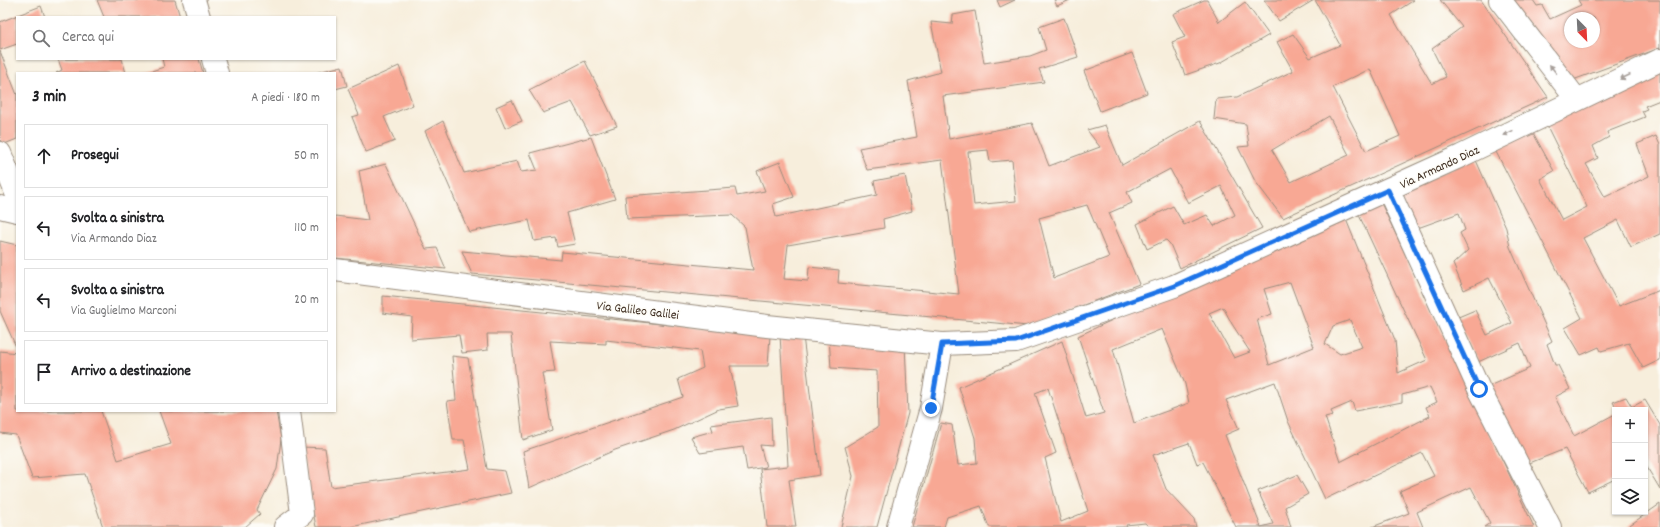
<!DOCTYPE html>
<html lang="it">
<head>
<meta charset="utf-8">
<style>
  :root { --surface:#fff; --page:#f2f2f2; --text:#202124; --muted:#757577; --line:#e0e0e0 }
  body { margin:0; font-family:Dekko,sans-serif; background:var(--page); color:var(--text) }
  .controls { position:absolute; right:12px; bottom:12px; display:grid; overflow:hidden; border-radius:0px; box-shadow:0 1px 3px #0004 }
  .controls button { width:36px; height:36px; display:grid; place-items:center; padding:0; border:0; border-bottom:1px solid var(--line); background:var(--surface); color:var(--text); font:20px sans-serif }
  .compass { position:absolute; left:1564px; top:12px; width:36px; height:36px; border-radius:50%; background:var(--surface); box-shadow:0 1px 3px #0004; rotate:156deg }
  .stop { position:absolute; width:12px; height:12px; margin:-9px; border:3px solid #1a73e8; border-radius:50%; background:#fff }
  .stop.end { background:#1a73e8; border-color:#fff; box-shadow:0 1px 4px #0008 }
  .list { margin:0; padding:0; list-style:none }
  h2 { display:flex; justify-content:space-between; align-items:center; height:52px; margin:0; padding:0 16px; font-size:17px }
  h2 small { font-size:13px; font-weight:400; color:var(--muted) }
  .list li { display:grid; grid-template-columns:26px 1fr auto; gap:12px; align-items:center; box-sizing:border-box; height:64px; margin:0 8px 8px; padding:0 8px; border:1px solid var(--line); border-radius:0px }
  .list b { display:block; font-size:15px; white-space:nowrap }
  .list p { margin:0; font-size:13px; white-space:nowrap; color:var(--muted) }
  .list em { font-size:13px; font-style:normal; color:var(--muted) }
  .icon { flex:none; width:22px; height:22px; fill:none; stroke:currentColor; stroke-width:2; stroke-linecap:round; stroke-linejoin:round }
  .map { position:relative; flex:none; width:1660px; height:527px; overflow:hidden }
  .search { position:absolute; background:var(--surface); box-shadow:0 1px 3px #0004; left:16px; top:16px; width:320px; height:44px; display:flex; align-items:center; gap:10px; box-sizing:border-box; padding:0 14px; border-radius:0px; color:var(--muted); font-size:15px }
  .panel { position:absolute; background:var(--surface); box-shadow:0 1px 3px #0004; left:16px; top:72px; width:320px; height:340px; border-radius:0px }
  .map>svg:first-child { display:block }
  .building { fill:#f8a894; fill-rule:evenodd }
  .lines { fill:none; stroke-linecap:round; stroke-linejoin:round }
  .street-casing { stroke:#998c7d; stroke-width:24 }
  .secondary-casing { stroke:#998c7d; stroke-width:24 }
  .street { stroke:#fff; stroke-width:22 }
  .secondary { stroke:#fff; stroke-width:22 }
  .oneway { fill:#a79f9a }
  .route { stroke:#1a73e8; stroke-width:5 }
  .labels { text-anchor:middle; stroke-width:3; stroke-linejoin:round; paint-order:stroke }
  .street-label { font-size:13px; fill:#3b2a1e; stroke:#fdfcf7 }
</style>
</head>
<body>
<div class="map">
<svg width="1660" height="527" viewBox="0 0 1660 527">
  <rect width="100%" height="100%" fill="#fdfcf7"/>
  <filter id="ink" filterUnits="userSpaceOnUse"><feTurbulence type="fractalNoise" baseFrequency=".025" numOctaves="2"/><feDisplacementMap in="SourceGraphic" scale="8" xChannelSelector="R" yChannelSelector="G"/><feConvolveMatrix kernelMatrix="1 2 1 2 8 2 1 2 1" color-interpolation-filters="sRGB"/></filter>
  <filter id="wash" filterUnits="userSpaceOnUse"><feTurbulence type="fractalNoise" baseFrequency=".012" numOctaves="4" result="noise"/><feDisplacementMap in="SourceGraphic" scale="16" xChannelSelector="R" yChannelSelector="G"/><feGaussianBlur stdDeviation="0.9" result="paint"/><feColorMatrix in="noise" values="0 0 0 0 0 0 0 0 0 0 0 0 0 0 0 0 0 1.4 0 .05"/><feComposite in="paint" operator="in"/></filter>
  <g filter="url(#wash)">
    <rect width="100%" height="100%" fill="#f7eedc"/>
    <g id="blocks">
      <!-- building -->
      <path class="building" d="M97 0H175L180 17H104Z
        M997 0H1015L1000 7Z
        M1054 0H1070L1057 6Z
        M1204 0H1207L1219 22 1245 2 1269 35 1220 63 1185 75 1172 42 1185 37 1173 14Z
        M1264 0H1314L1279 21Z
        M1315 0H1414L1391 15 1432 84 1446 77 1432 49 1462 27 1440 0H1481L1548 97 1283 218 1255 181 1238 147 1249 146 1246 124 1214 119 1216 99 1237 97 1293 71 1277 42 1293 34 1310 58 1340 45ZM1370 69 1400 136 1366 151 1333 87ZM1329 116 1349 155 1291 182 1272 150Z
        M1506 0H1533L1537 6 1542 5 1550 19 1581 5 1578 0H1660V48L1573 80ZM1570 18H1594V42H1570Z
        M41 6 45 17H17V44L0 50V22Z
        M975 11 984 63 1030 56 1046 50 1039 27 1064 18 1078 57 1039 69 1044 82 943 96 949 139 1032 123 1049 166 1100 147 1087 130 1105 125 1122 165 1200 121 1262 228 1180 268 1170 244 1166 240 1147 249 1137 224 1173 206 1184 225 1207 215 1214 226 1235 215 1221 186 1188 203 1170 169 1127 192 1132 203 1109 213 1139 284 1028 326 472 274 462 251 561 260 562 252 753 270 745 227 732 215 627 219 625 196 735 188 737 196 765 191 757 171 780 162 794 197 773 204 776 217 877 195 874 181 905 175 912 211 883 219 884 228 788 245 784 279 808 281 809 267 839 270 838 283 959 294 942 160 867 170 859 148 917 137 908 81 941 72 931 22 952 24 953 15ZM988 150 990 162 1012 160 1016 201 974 205 968 152ZM1087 205 1109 257 1054 278 1039 218Z
        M0 51 17 95V139L2 145 0 139Z
        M1132 53 1147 93 1100 111 1084 71Z
        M58 59H122L126 73H56L62 70Z
        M162 59H199L203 73H145L164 67Z
        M585 61 617 126 590 135 572 102 543 113 529 90Z
        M342 66 347 86 335 89V73H315Z
        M399 66 413 105 384 117 395 141 366 152 352 117 359 115 348 89Z
        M1660 72V100L1645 106 1647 109 1642 111 1645 117 1607 132 1609 137 1593 146 1598 158 1586 164 1605 197 1649 176 1637 144 1656 136 1660 145V234L1631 247 1618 220 1583 238 1619 306 1660 290V360L1643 368 1629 343 1601 351 1599 347 1581 355 1565 328 1582 318 1494 148 1532 131 1554 171 1540 179 1562 220 1587 207 1545 122Z
        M512 100 522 121 505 128 496 107Z
        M443 121 464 173 517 161 521 172 537 170 530 153 591 137 615 199 567 213 575 244 558 247 556 238 534 241 529 220 469 232 425 131Z
        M1475 158 1506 228 1510 247 1552 341 1547 344 1555 365H1558L1570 389 1555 397 1574 436 1615 414V479L1588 492 1565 449 1527 464 1489 386 1530 368 1520 343 1478 362 1456 318 1475 310 1487 335 1512 323 1489 278 1464 290 1453 264 1468 250 1460 233 1465 230 1459 213 1415 229 1398 192Z
        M386 164 426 249 437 248 446 269 335 258V216L368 220 359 171Z
        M1381 203 1534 527H1484L1490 523 1471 487 1417 512 1423 527H1372L1409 513 1400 491 1434 476 1422 453 1325 499 1288 421 1275 382 1226 400 1239 429 1225 435 1261 527H1236L1203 462 1197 464 1189 443 1153 455 1166 489 1194 519 1196 527H1149L1145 523 1126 525 1127 527H989L981 506 947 517 944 527H912L941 423 952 425 958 465 977 463 975 438 959 387 1062 341 1086 418 1104 413 1078 336 1343 212 1395 340 1398 373 1427 360 1358 213ZM1290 282 1314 347 1269 365 1257 319 1272 314 1264 289ZM1223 307 1232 324 1250 352 1234 358 1209 313ZM1350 320 1362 347 1340 354 1325 344 1333 326ZM1162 329 1185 384 1189 403 1134 423 1113 349ZM1430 387 1437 402 1426 407 1430 416 1340 462 1325 417 1333 415 1331 411 1352 402 1355 411 1402 402V395ZM1048 388 1088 511 1061 522 1045 458 1056 453 1035 393Z
        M0 241 17 245V349L0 311Z
        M383 296 770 335 768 366H730L738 406 719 409 674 430 615 450 529 488 523 451 683 397 678 379 703 368 700 351 606 340V344L550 341 555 372 542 373 552 430 523 440 511 334H487L488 350 462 353 459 335 411 339 412 317 383 313Z
        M780 335 803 336 820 475 789 480 796 527H767L760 469 788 466Z
        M829 337 905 344 908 413 877 527H841L853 476 845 447 878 427 877 371 831 368Z
        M0 351 17 353V411H101L118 460 171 444 159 411H276L281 439 277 469 257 510 260 514 245 527H103L85 474 32 478 16 435 0 433Z
        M452 356 468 358 487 469 505 471 511 493 351 527H316L301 447 325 448 331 487 470 469 464 440H453L447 401 456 400Z
        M1626 397 1632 407 1645 400 1660 425V489L1645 464V410H1617L1613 402Z
        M771 417 772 446 760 445 766 467 747 470 743 447 700 453 691 437 713 431 711 425Z
        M1297 475 1308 494 1285 507 1291 527H1261L1273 524 1258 491Z
        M1660 504V527H1627Z"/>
    </g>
  </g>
  <g filter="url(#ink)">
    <use href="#blocks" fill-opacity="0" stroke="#998c7d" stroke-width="1"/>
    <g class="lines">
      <defs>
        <path id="street" d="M194 0 199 17
          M1500 0 1577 100
          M213 59 217 73
          M0 153 17 195
          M1388 189 1479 389 1550 527
          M942 344 1016 341 1174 286 1461 156 1660 60
          M285 527 302 514 289 411"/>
        <path id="secondary" d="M0 207 17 211
          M335 270 767 326 942 344 931 408 898 527"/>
      </defs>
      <!-- street casing -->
      <use href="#street" class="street-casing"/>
      <!-- secondary casing -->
      <use href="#secondary" class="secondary-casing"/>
      <!-- street -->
      <use href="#street" class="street"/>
      <!-- secondary -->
      <use href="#secondary" class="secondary"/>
    </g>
    <!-- one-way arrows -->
    <defs><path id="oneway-solid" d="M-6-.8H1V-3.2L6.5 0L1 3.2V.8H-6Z"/></defs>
    <g class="oneway">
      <use href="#oneway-solid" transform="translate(1553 69) rotate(-128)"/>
      <use href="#oneway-solid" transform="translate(1625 77) rotate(155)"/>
      <use href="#oneway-solid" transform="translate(1508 133) rotate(154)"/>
    </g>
  </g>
  <g class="lines" filter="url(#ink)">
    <!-- route -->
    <path class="route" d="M931 408 942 344 1016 341 1174 286 1388 190 1479 389"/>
  </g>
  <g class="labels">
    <!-- street labels -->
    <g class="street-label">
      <text transform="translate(1439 166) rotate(-25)" y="5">Via Armando Diaz</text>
      <text transform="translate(638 309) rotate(7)" y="5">Via Galileo Galilei</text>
    </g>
  </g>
</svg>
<div class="controls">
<button>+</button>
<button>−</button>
<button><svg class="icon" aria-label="layers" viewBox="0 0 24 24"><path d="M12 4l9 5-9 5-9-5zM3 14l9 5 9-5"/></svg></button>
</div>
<svg class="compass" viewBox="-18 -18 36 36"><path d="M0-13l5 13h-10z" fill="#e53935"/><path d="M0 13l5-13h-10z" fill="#757577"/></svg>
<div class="stop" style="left:1479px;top:389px"></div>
<div class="stop end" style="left:931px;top:408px"></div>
<div class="search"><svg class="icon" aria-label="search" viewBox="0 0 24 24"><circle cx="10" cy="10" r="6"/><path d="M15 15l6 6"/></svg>Cerca qui</div>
<section class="panel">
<h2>3 min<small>A piedi · 180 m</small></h2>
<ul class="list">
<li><svg class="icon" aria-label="ahead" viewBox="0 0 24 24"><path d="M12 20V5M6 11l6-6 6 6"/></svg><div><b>Prosegui</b></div><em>50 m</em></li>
<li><svg class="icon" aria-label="left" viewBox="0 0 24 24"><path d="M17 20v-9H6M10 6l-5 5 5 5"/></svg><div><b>Svolta a sinistra</b><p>Via Armando Diaz</p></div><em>110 m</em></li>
<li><svg class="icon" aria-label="left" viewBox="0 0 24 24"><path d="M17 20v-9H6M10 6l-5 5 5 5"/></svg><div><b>Svolta a sinistra</b><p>Via Guglielmo Marconi</p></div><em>20 m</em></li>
<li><svg class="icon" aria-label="arrive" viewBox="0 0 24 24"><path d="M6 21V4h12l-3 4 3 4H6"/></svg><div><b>Arrivo a destinazione</b></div></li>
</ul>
</section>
</div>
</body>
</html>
